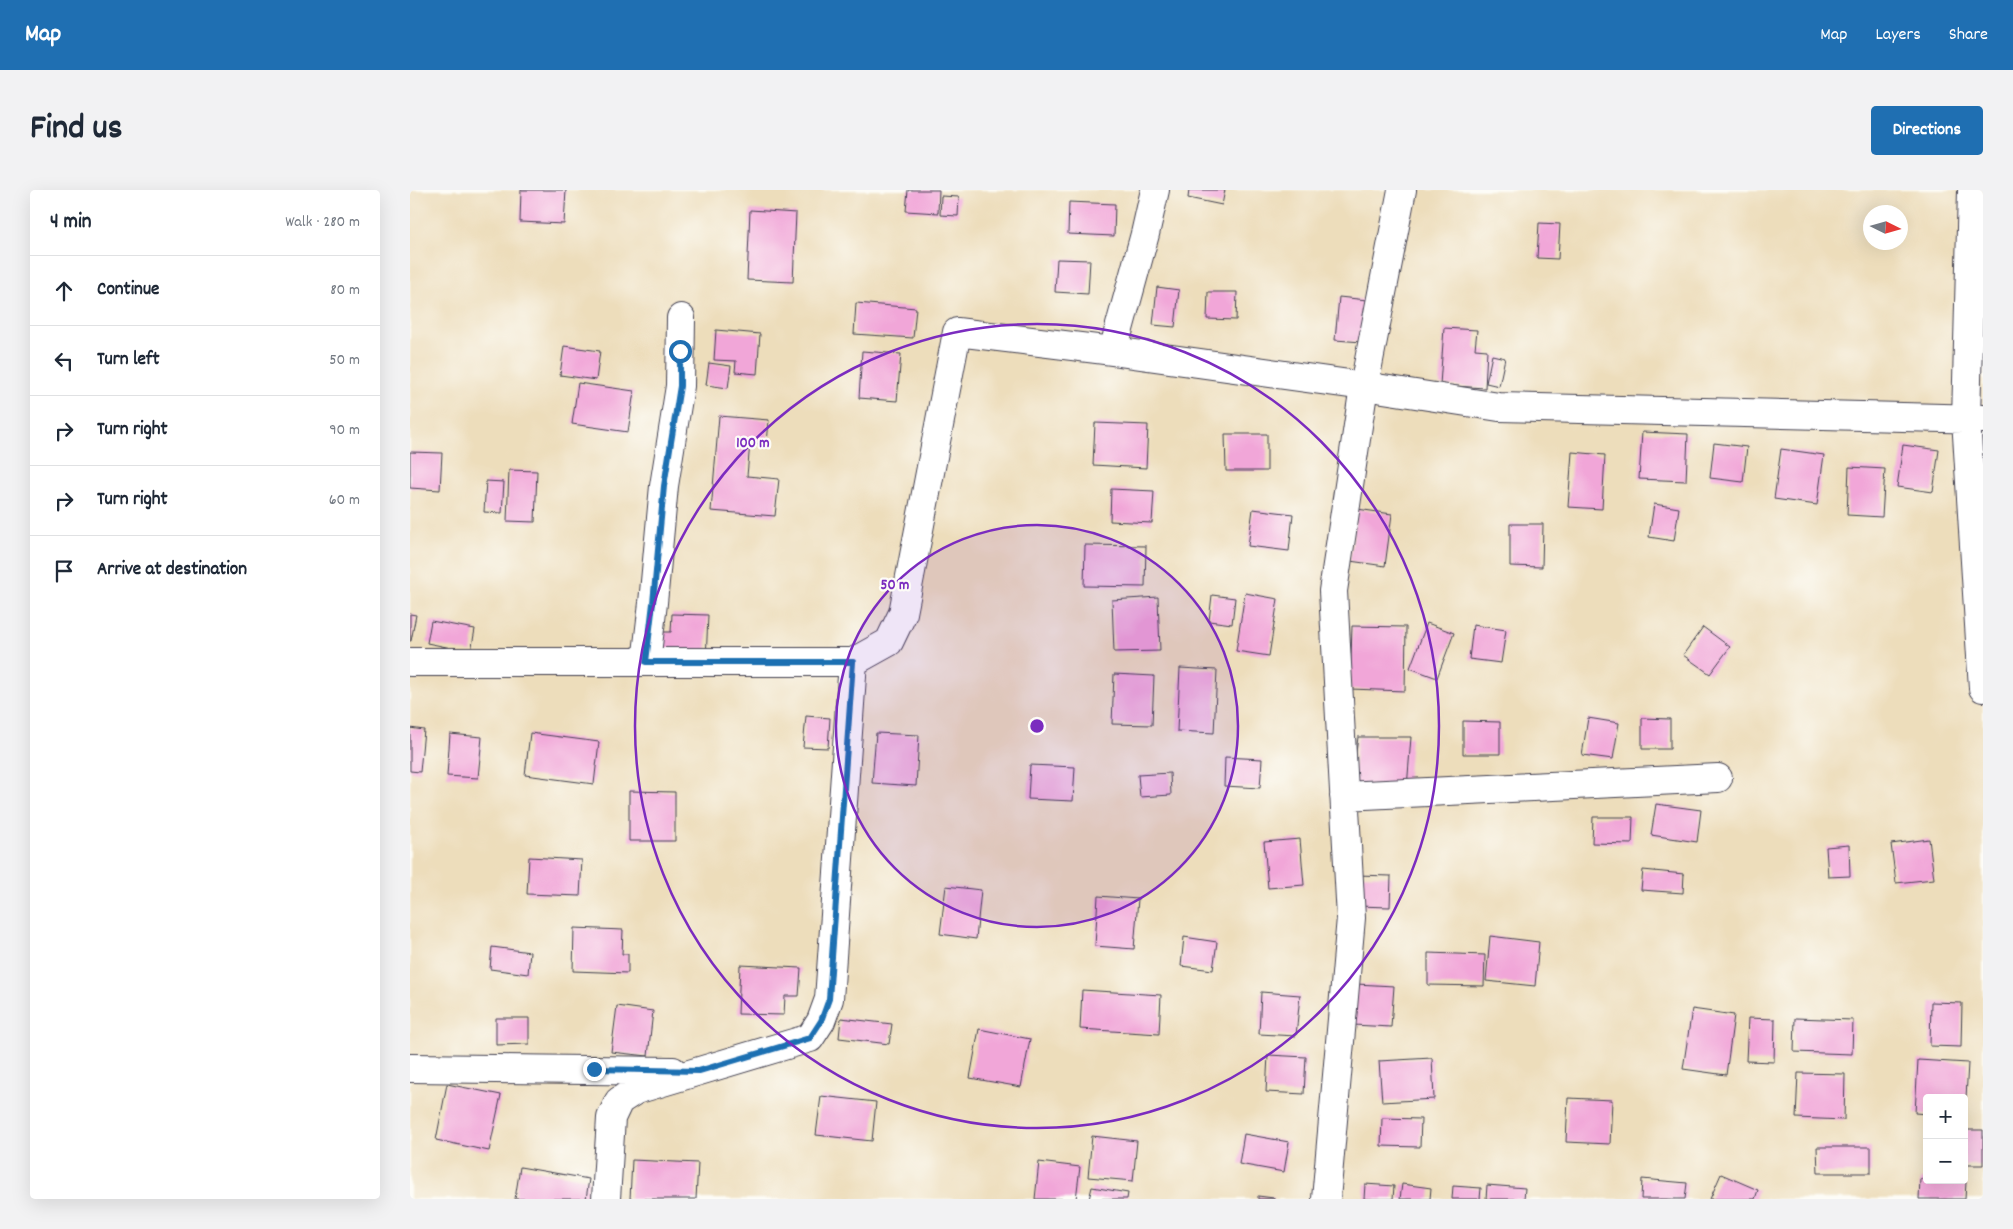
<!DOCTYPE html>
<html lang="en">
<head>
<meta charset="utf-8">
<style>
  :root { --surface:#fff; --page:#f2f2f3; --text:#1f2937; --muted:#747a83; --line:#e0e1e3; --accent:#1f6fb2 }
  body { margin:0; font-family:Dekko,sans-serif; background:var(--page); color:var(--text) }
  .controls { position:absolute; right:15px; bottom:15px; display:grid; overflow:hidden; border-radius:5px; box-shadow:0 5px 20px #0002 }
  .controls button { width:45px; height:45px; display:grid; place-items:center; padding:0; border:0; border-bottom:1px solid var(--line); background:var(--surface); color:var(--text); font:25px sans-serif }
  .compass { position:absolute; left:1453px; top:15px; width:45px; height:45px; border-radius:50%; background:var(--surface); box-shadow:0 5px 20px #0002; rotate:95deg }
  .stop { position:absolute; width:15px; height:15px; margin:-11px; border:4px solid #1f6fb2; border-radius:50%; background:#fff }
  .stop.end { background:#1f6fb2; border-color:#fff; box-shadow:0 1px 5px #0008 }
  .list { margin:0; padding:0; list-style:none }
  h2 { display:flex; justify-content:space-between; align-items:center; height:65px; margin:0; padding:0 20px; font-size:21px }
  h2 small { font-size:16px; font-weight:400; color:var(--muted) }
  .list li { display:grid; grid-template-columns:32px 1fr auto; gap:15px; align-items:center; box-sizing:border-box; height:70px; padding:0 20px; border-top:1px solid var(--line) }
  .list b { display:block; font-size:19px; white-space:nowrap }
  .list em { font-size:16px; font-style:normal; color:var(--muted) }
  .icon { flex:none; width:28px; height:28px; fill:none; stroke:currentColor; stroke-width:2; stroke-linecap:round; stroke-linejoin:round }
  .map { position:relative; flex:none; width:1573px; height:1009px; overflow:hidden; border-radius:5px }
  header { display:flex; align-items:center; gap:30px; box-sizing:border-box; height:70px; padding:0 25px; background:var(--accent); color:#fff }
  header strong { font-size:24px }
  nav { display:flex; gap:28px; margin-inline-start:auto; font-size:18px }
  .intro { display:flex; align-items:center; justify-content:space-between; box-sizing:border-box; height:120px; padding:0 30px }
  h1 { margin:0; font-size:35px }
  .button { padding:12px 22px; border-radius:5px; background:var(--accent); color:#fff; font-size:18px; font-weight:700 }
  main { display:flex; gap:30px; padding:0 30px }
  aside { flex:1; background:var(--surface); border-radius:5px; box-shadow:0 5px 20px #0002 }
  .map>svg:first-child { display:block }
  .building { fill:#f1a6d8 }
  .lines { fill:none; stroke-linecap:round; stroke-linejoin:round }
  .minor-casing { stroke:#403e4e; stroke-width:30 }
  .minor { stroke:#fff; stroke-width:28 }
  .route { stroke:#1f6fb2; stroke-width:6 }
  .ring { fill:none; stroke:#7b2cbf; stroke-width:2.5 }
  .centre { fill:#7b2cbf; stroke:#fdfcf7; stroke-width:2.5 }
  .ring-label { font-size:15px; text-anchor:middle; font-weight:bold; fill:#7b2cbf; stroke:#fdfcf7; stroke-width:4.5; stroke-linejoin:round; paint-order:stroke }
</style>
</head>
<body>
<header>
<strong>Map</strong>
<nav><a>Map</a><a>Layers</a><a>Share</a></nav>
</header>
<div class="intro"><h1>Find us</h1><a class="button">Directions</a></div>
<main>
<aside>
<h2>4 min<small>Walk · 280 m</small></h2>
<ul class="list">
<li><svg class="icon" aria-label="ahead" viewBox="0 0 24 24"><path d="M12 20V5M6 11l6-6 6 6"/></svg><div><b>Continue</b></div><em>80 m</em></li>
<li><svg class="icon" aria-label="left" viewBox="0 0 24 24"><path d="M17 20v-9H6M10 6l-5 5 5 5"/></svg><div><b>Turn left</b></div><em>50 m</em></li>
<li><svg class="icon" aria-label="right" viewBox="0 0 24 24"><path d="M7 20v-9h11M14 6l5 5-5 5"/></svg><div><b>Turn right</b></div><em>90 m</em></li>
<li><svg class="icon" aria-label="right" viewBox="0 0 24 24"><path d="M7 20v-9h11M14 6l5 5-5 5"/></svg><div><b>Turn right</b></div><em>60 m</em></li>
<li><svg class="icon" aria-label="arrive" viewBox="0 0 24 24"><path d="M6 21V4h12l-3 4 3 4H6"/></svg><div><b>Arrive at destination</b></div></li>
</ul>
</aside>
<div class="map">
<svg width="1573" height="1009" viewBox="0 0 1573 1009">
  <rect width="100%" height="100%" fill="#fdfcf7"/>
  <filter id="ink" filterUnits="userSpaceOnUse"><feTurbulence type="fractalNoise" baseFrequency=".02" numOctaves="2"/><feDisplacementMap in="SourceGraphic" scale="10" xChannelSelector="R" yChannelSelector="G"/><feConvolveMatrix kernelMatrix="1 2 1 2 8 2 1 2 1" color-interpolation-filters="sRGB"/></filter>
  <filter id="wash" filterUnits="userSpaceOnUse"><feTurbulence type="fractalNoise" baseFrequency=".0096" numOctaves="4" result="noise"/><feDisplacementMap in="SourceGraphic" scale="20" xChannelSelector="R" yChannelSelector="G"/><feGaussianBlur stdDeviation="1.12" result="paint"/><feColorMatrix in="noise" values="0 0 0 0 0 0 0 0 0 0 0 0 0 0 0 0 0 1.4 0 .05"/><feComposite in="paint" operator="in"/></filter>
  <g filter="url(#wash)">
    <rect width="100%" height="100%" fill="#edddbb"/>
    <g id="blocks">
      <!-- building -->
      <path class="building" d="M111 0H156L154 34 110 32Z
        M498 0H529L528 23 496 21Z
        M779 0H815L812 15 778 8Z
        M531 6 549 7 548 26 530 25Z
        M659 12 705 14 704 46 658 44Z
        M340 20 386 23 383 92 337 90Z
        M1129 33 1150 34 1148 69 1127 68Z
        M647 69 680 70 678 104 645 102Z
        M747 97 769 100 765 137 743 135Z
        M798 102H827L826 130 797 129Z
        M929 107 957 110 952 152 925 150Z
        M446 113 506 118 503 148 444 144Z
        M1034 138 1067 140 1065 159 1077 160 1075 198 1030 195Z
        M306 140 350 144 347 184 325 182 326 171 304 170Z
        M154 156 190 161 186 190 150 185Z
        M452 161 491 164 487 211 449 208Z
        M1082 165 1095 168 1089 196 1076 193Z
        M299 173 321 176 318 198 296 195Z
        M168 193 224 201 218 242 162 234Z
        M309 226 359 230 357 254 340 253 337 286 369 289 365 326 301 321Z
        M685 233 738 235 736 278 683 275Z
        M1232 242 1278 244 1276 291 1229 289Z
        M815 244H857V281H816Z
        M1304 253 1337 257 1333 292 1300 288Z
        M1493 255 1529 260 1523 302 1487 297Z
        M1371 259 1414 265 1407 315 1364 309Z
        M0 262 32 263 30 300 0 298Z
        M1162 262 1195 265 1192 319 1158 317Z
        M1439 277 1475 279 1472 327 1437 325Z
        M99 280 127 281 125 332 97 331Z
        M76 291 94 292 92 323 74 322Z
        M701 299 744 301 742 333 700 331Z
        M1244 314 1269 318 1264 351 1239 347Z
        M843 319 883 324 879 361 838 356Z
        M947 319 982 324 975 376 940 371Z
        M1100 334H1133L1132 377 1100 376Z
        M675 355 736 356 735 397 674 396Z
        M835 403 868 409 859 466 826 461Z
        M802 405 825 408 822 434 799 431Z
        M748 407 750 461 704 462 702 410Z
        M0 424 6 425 1 451H0Z
        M262 424 298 425 296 471 245 469 246 442H261Z
        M21 431 65 439 61 462 17 453Z
        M1017 433 1044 443 1027 488 1000 478Z
        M1063 435 1096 440 1091 473 1059 469Z
        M942 436 996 437 995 501 940 499Z
        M1293 437 1320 457 1300 484 1273 465Z
        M770 478 807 480 804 543 767 541Z
        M704 484 744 486 742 535 702 534Z
        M396 526 420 528 418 558 393 557Z
        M1178 528 1209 533 1203 569 1172 565Z
        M1232 528 1260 529V559H1232Z
        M1053 531 1090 532V564H1053Z
        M0 538 14 540 10 582 0 581Z
        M120 543 189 552 184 594 115 585Z
        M466 543 509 545 506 596 462 593Z
        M40 544 72 547 68 588 37 586Z
        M948 547H1001L997 598 942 594Z
        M815 567 852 569 850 598 814 596Z
        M620 575 665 577 663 611 618 609Z
        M760 583 761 605 730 607 728 585Z
        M219 601 265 602V651H219Z
        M1246 614 1291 620 1287 652 1241 645Z
        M1183 627H1223L1222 654 1182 653Z
        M890 649 894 695 858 698 854 652Z
        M1519 649 1524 689 1486 693 1481 654Z
        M1439 655 1440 686 1418 687 1416 657Z
        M119 667 172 670 170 706 117 704Z
        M1233 680 1274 684 1273 703 1231 700Z
        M946 685 981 686 980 717 946 716Z
        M536 696 571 700 566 749 530 744Z
        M688 706 728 709 724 759 685 756Z
        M164 738 213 740 212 764H218V783L163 781Z
        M1080 746 1129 752 1125 796 1076 791Z
        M774 747 807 752 803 780 771 776Z
        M82 757 120 762 118 784 80 779Z
        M1018 763 1075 765 1074 796 1018 795Z
        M330 775 391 778 389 806H375L374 825 328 824Z
        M946 794 984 796 981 837 943 835Z
        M672 800 751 805 749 844 670 839Z
        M851 802 890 805 886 846 849 844Z
        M1521 812 1552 813 1551 857 1520 856Z
        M207 816 243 821 238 866 201 862Z
        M1282 819 1324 825 1316 885 1273 879Z
        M86 828H119V854L86 855Z
        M431 828 482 834 479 854 429 848Z
        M1338 828 1365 829 1364 872 1336 871Z
        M1385 828 1443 830 1442 864 1384 862Z
        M569 839 620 849 611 897 560 888Z
        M858 865 896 867 894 904 856 902Z
        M1022 868 1024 909 972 912 969 871Z
        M1508 870 1558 873 1556 908H1517V924L1505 923Z
        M1388 883 1435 884 1434 930 1386 928Z
        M37 894 91 905 79 961 26 950Z
        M411 906 466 912 462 951 406 945Z
        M1158 908 1202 910 1200 954 1156 952Z
        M972 928 1011 929 1010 957 971 956Z
        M1554 940H1573V975H1554Z
        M834 944 879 952 874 982 829 974Z
        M682 946 727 951 723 991 678 987Z
        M1407 957H1461V983H1408Z
        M222 970 288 973 286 1009H220Z
        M629 972 670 977 666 1009H625Z
        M110 977 179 989 176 1009H105Z
        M1311 984 1348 1000 1345 1009H1300Z
        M1232 989 1277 993 1275 1009H1231Z
        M1510 989 1556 992 1555 1009H1509Z
        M955 994 984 996 983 1009H954Z
        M992 994 1021 998 1020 1009H990Z
        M1077 995 1115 998 1114 1009H1076Z
        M1043 996 1071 998 1070 1009H1042Z
        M682 997 718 1003 717 1009H679Z
        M848 1006 864 1008V1009H848Z"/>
    </g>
  </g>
  <g filter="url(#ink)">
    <use href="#blocks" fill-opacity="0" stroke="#403e4e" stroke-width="1"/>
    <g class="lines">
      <defs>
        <path id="minor" d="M992 0 954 196 1089 217 1573 229
          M1562 0 1556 229 1573 498
          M703 161 735 44 745 0
          M0 472H443
          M236 472 243 413 254 296 270 196 271 128
          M934 606 1308 588
          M0 878 263 881
          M196 1009 201 928 209 911 226 900 400 848 411 831 419 809 443 472 479 452 493 423 547 142 703 161 954 196 923 401 941 728 916 1009"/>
      </defs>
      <!-- minor casing -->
      <use href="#minor" class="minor-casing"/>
      <!-- minor -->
      <use href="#minor" class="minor"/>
    </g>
  </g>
  <g class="lines" filter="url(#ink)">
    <!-- route -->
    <path class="route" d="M184 879 289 881 400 848 411 831 419 809 443 472H236L243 413 254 296 270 196V161"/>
  </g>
  <!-- distance rings -->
  <circle cx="627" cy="536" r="201" fill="#7b2cbf" fill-opacity=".12"/>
  <g class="ring">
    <circle cx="627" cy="536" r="201"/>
    <circle cx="627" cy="536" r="402"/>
  </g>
  <circle cx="627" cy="536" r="8" class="centre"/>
  <g class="ring-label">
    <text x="343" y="257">100 m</text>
    <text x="485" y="399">50 m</text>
  </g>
</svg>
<div class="controls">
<button>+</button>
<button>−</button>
</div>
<svg class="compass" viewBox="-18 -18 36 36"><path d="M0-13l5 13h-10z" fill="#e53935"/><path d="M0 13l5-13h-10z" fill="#747a83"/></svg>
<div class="stop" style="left:270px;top:161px"></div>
<div class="stop end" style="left:184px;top:879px"></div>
</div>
</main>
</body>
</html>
